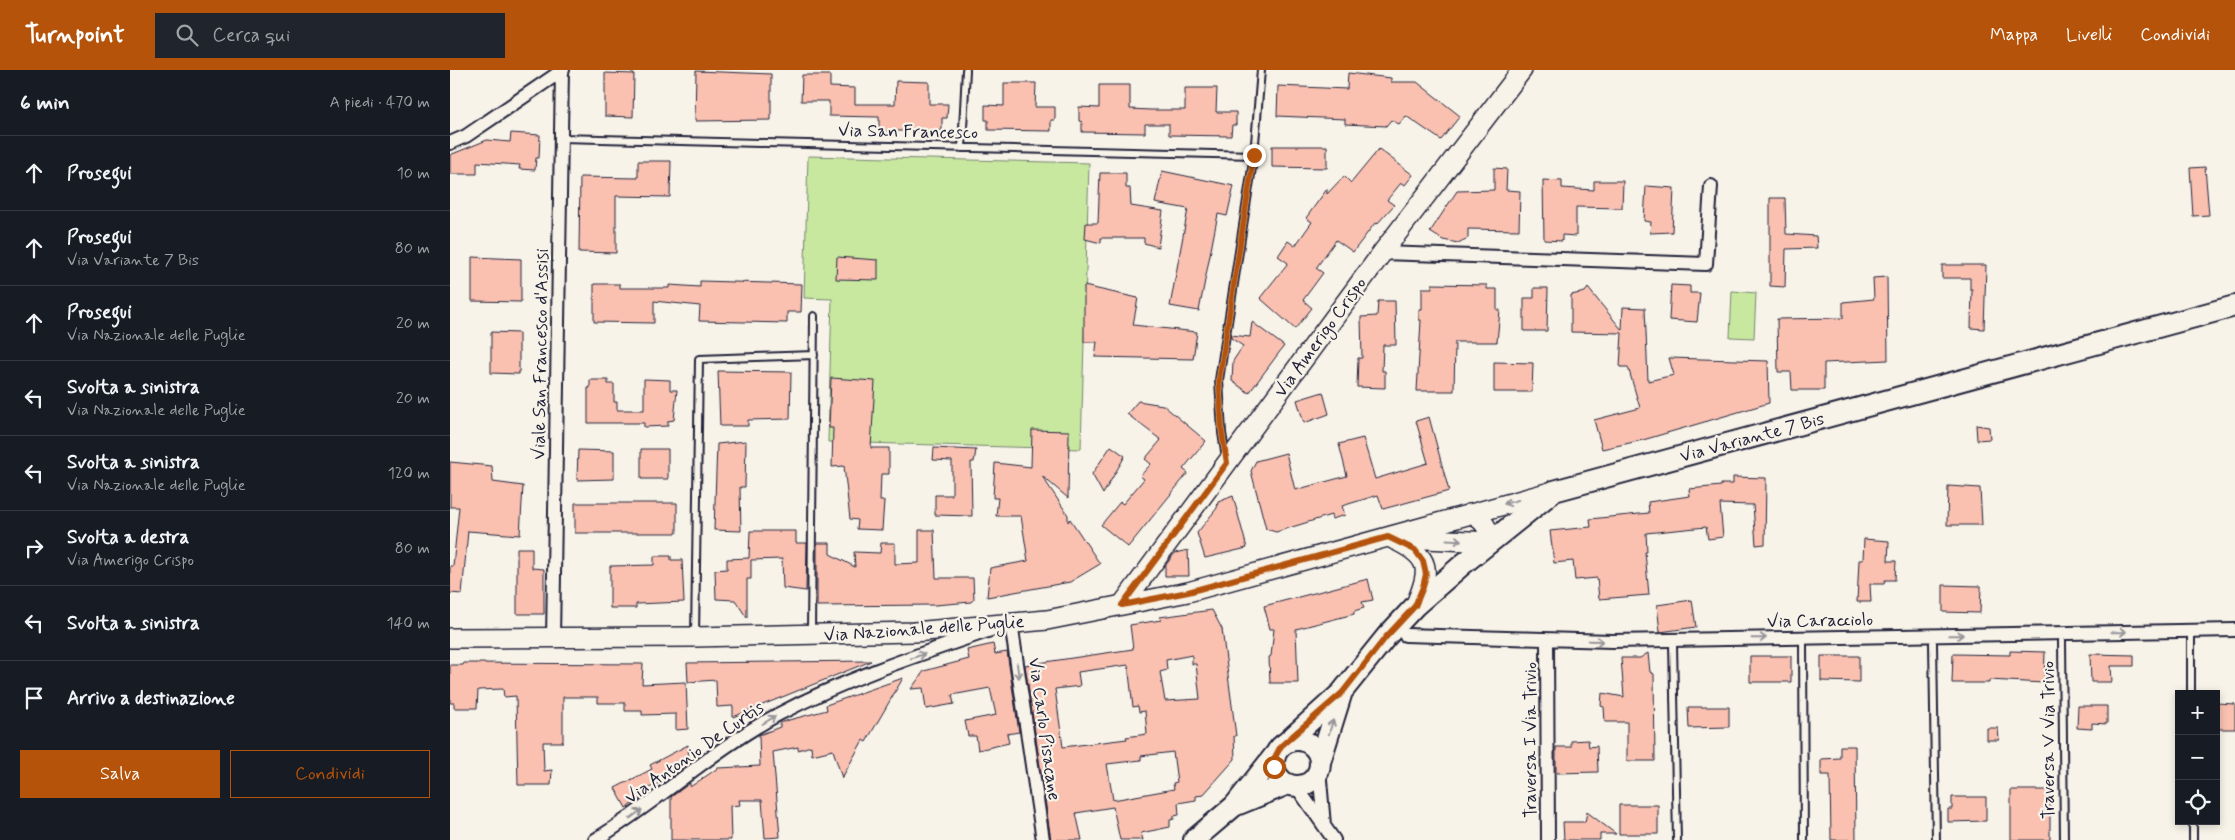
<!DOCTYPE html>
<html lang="it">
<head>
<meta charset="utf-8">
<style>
  :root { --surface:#171b24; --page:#20242c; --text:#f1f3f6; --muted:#9ea1a6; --line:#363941; --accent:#b45309 }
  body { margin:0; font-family:Mynerve,sans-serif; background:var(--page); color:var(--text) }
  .controls { position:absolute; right:15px; bottom:15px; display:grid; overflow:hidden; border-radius:0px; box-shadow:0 2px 8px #0003 }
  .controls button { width:45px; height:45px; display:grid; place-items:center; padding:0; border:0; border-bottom:1px solid var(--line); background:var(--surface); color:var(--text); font:25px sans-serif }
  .stop { position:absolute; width:15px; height:15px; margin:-11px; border:4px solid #b45309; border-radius:50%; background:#fff }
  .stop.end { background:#b45309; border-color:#fff; box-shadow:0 1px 5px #0008 }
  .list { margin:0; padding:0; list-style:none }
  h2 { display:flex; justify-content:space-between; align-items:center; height:65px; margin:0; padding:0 20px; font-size:21px }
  h2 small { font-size:16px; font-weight:400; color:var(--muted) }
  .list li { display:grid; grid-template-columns:32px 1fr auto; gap:15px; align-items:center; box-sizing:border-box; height:75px; padding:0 20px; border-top:1px solid var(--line) }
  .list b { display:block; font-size:19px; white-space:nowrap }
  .list p { margin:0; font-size:16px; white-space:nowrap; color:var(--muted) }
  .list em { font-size:16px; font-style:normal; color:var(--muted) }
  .actions { display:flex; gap:10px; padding:15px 20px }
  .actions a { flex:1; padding:11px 0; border:1px solid var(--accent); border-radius:0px; text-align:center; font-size:18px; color:var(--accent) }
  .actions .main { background:var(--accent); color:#fff }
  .icon { flex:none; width:28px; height:28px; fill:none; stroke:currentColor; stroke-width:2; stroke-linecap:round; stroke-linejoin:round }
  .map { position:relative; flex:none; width:1785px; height:770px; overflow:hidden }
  header { display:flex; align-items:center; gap:30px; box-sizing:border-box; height:70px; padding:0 25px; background:var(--accent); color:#fff }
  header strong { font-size:24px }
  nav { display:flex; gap:28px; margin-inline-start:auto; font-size:18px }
  .search { width:350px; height:45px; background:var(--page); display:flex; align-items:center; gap:12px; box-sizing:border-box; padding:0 18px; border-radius:0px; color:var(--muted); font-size:19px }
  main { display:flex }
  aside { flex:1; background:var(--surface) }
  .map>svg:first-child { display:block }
  .green { fill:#c8e8a0; stroke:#75856e }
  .building { fill:#fac1b1; stroke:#22223b; fill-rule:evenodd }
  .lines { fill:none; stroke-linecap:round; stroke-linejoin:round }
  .lane-casing { stroke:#22223b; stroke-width:10 }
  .street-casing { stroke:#22223b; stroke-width:16 }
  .secondary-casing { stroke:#22223b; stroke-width:22 }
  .primary-casing { stroke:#22223b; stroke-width:24 }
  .lane { stroke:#f7f3e8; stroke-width:6 }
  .street { stroke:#f7f3e8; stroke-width:12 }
  .secondary { stroke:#f7f3e8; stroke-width:19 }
  .primary { stroke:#f7f3e8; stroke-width:20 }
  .oneway { stroke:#97959a }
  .route { stroke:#b45309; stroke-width:6 }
  .labels { text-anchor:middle; stroke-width:4.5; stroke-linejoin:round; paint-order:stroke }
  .street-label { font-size:18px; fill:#22223b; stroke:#f7f3e8 }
</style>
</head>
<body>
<header>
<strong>Turnpoint</strong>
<div class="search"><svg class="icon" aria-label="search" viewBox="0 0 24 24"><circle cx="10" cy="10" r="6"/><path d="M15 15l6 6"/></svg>Cerca qui</div>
<nav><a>Mappa</a><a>Livelli</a><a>Condividi</a></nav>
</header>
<main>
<aside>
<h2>6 min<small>A piedi · 470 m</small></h2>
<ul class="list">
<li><svg class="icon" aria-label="ahead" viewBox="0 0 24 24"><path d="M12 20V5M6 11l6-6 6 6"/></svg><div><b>Prosegui</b></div><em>10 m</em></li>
<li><svg class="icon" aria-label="ahead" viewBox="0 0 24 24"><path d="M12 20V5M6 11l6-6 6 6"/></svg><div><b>Prosegui</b><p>Via Variante 7 Bis</p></div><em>80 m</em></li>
<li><svg class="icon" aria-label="ahead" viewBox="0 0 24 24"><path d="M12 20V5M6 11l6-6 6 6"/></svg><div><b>Prosegui</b><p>Via Nazionale delle Puglie</p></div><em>20 m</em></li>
<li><svg class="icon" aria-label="left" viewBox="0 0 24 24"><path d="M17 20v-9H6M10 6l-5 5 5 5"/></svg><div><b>Svolta a sinistra</b><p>Via Nazionale delle Puglie</p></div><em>20 m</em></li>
<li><svg class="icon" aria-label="left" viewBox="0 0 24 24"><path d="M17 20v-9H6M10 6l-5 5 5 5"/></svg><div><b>Svolta a sinistra</b><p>Via Nazionale delle Puglie</p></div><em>120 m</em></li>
<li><svg class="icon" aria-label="right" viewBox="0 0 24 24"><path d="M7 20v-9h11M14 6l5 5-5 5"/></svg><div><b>Svolta a destra</b><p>Via Amerigo Crispo</p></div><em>80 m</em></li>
<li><svg class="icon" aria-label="left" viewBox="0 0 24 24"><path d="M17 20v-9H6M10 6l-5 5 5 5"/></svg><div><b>Svolta a sinistra</b></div><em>140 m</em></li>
<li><svg class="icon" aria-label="arrive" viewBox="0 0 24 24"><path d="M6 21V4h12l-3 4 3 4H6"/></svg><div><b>Arrivo a destinazione</b></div></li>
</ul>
<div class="actions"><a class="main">Salva</a><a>Condividi</a></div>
</aside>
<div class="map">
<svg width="1785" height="770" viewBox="0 0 1785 770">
  <rect width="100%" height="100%" fill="#f7f3e8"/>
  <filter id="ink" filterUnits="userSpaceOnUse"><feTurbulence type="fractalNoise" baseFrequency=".02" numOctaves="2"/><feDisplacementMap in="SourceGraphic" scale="10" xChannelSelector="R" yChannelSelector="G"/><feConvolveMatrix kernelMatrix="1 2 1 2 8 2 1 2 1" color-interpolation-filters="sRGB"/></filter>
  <g filter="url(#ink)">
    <!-- green -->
    <path class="green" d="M358 86 639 93 631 379 378 372 382 229 354 228Z
      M1282 221 1306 223 1304 268 1280 267Z"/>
    <!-- building -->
    <path class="building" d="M246 1 321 4V50L245 51Z
      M155 3 184 4 183 47 155 46Z
      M898 3 941 8V12H967L1010 46 991 70 956 46 949 54 941 50 936 56 895 54V49L827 46 828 16 897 19Z
      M352 5H380V17L405 18V34H445L446 11 479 12V34H498L497 48H492V61H429V47L379 46V31H351Z
      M554 13H586L585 37H605V50H601V61L538 60V50H535V35L554 36Z
      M649 15H680V39L700 40H735V18H767L766 42H786V55H782L781 66 719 65V54H695V63L632 62V52L629 51V37L649 38Z
      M61 63 90 65 89 88H86L85 100 69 99 70 95 27 92V104H0V85L37 70 60 72Z
      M822 76H877V98L822 97Z
      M929 79 963 105 955 115 951 113 937 130 944 135 927 154 925 153 903 182 886 170 866 198 873 203 853 230 862 238 845 259 810 228 838 193 828 186 838 171 845 176 862 152 856 148 877 119V124L894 106 901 113Z
      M188 91H221L220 127 166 126V183L129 182 130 107 188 108Z
      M1755 97 1759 145 1743 146 1740 98Z
      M1044 98 1057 99 1056 120 1070 121 1069 160 1018 159V168L1008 173 993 170 980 162 1007 121 1044 120Z
      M712 101 784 116 777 146 768 144 749 241 720 236 738 139 705 133Z
      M650 103H676V118H680L681 136 713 141 708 177 694 173V168H651V173L635 169 636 153H648Z
      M1093 110 1112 111V118L1144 120V111H1173L1172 138 1126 137V166L1112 165V171L1094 170Z
      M1196 116 1224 118 1222 162 1200 163 1201 152 1194 151Z
      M1320 128H1335L1336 164 1366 166 1367 178 1336 179 1335 217 1320 216Z
      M22 187 71 189V232L22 231Z
      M387 187 428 190V210L386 209Z
      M1492 195H1536L1534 259 1521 258 1522 219H1520V208H1492Z
      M1437 207 1438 290 1374 293V320H1342L1341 302H1328L1327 249 1393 248V232L1424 229 1423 208Z
      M250 211 352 214 351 242H337V253L249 251 250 236 204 231V253L144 252V214H170V218H219V215L250 217Z
      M982 214 1037 215V219H1047V240H1050L1047 272H1005L1004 321H967L971 250H969V239H972V218H982Z
      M1221 215 1240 216V223H1250L1247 252 1219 250Z
      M634 216 688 228 683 255 747 262 743 289 645 287 647 272H634Z
      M1084 218H1098L1097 261H1074V228H1084Z
      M1138 218 1172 260 1173 237 1195 238 1198 311 1224 305 1219 288 1318 291 1319 333 1193 370 1152 379 1144 350 1190 338 1178 297H1170L1172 263 1121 262V225L1135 222Z
      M928 231H945L946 275H933L932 301H935V318L907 317 908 288H912L911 247 927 246Z
      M802 252 834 276 799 323 782 311 783 291 793 276 781 268V265L800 267Z
      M41 262 69 263V304L41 303Z
      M1044 292 1083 293 1082 322H1044Z
      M268 301 341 302 340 349 298 350V356H270Z
      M381 308 425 311 421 378H439V404H431L430 431H434L432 460 407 459 408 450 400 449 394 396 382 397 383 358H379Z
      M194 309 220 310V320H227L224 350 218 351V356L194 357V353H138V318H140V310H158V314H164V332H167V340H194Z
      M873 322 879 344 854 353 847 330Z
      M688 331 713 335 756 371 733 399 738 403 678 477 651 455 670 432 673 434 694 409 690 406 701 394 695 389 711 370 677 344Z
      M979 347 999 421 933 439 928 425 892 436 895 445 882 449 881 445 826 462 816 459 801 401 806 391 836 383 845 420 897 406 889 374 913 368 925 409 978 393 966 351Z
      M1526 355 1539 357 1540 369 1527 370Z
      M582 360 619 361 618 428 592 406 618 445V452L620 449 650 494 620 512 537 527 540 498 578 491 571 446H546L548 428H543L545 393 581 397Z
      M296 371 295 417H290L291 461 264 460 267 374Z
      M661 376 675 386 653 424 642 404Z
      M484 378 526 380 524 392H521L522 446 485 445V425H502V391L483 390Z
      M191 379H218V409H191Z
      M128 380 164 381V409L127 410Z
      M0 392 42 396 43 412 73 416 70 465 18 461 12 524 0 523V496H3L9 437H0Z
      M1283 407 1316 408 1315 474 1306 475 1303 435 1270 434 1273 467 1258 469 1256 457 1196 463 1197 482H1195L1199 525 1149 529 1147 508 1125 510 1123 491 1104 493 1100 461 1141 457 1140 449 1199 443 1198 432 1240 426 1239 419 1271 416V414H1283Z
      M1498 416 1530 418 1532 455H1497Z
      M783 426 797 478 755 488 747 463 767 438 768 432Z
      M125 433H227V463H125Z
      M469 460H484L486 508H523L524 529 521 532 485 535 367 536V473H380V484L405 497 404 482 430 483 431 473H445V494L469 493Z
      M300 461H346V473H357L356 521 333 518 332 489 301 490V509H297V548L285 530 266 529 265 500 277 499V489L299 488Z
      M1414 469 1439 471 1438 491H1446L1445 510H1435L1434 514H1420L1421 532H1407L1409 490H1413Z
      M67 478H82V498L94 499V544H67Z
      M738 480 739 506H715V496L725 483Z
      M204 486H221V490H232L234 532 186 534V538H160V496L204 495Z
      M918 509 923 530 912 532 914 538 904 541V544L846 559 848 613H820L819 587 821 586 824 559H820L814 536Z
      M1493 515 1531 516 1530 543 1493 542Z
      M1242 530 1246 557 1210 562 1207 535Z
      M762 540 772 559 786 666H784L785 689 753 725 746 726V730L728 733 729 745 724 746V749L720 750V757L691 763 693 770H670L663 737 626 743 632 770H601L575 595 683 579 680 555 711 550 710 547ZM742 585V594H746L750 629 715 631 710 602 717 600 716 590ZM678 595 683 637 688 636 689 642 695 641 697 664 676 667 677 669 613 677 605 619 630 616 628 602ZM723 682 727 712 723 713 724 719 663 730 657 694 691 690V686Z
      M543 574 545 584 557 582 569 662 557 664 559 673 528 680 526 666H518L515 651 546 645 540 618 502 625 504 634 476 639 473 618 461 619 474 601 519 589 517 580Z
      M1560 581 1595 582 1594 613 1539 610V613H1502L1503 584 1560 585Z
      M1198 583 1200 602 1204 604 1205 691H1177V652H1155L1154 637 1151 636 1152 623 1174 627 1171 588H1190Z
      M1640 584 1684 585V596H1661L1662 612H1641Z
      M1300 586H1341V612H1300Z
      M1371 586H1409V612L1371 611Z
      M421 591 283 647V636L267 637 266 610 238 612 237 593Z
      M14 593 193 594 192 614 236 612 238 659 226 660V644L192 645V641H175V633H148V627H113V672H93L94 701 102 700 101 715H68L66 626 54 627 53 619 28 620 27 638H4V633H0V595H13Z
      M453 608 416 672 413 670 392 708 383 680 362 685 361 676 348 680V677L323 682 330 767 315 768 312 730H289L290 735 280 736 281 770H221V727L240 713V717L268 698 310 696 309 665 330 657V653L339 650 377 640 376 635Z
      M1766 633 1785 634V659H1766Z
      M1628 636H1657V654L1642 653V659L1627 658Z
      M1238 637H1279V657L1239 658Z
      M1537 658H1548L1549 670H1537Z
      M1138 670 1139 677 1147 676 1148 702 1106 703V677H1121V671Z
      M238 675 239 693 219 708 191 722 193 727 176 738 165 718 202 699 200 695Z
      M1390 676H1405L1406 770H1381L1380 705H1371V689L1390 688Z
      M1561 720H1600V770H1561Z
      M1502 727H1536V751L1498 752V739H1502Z
      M1169 735H1208V764H1169Z
      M1137 742 1166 764H1150V770H1114L1113 752H1135Z"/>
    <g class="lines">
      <defs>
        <path id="lane" d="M111 68 804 85
          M512 78 516 0
          M776 388 772 363 769 310 804 85 811 0
          M361 562 364 246
          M245 566 249 289 364 285
          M1741 566V624
          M1612 571 1614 770
          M1353 573 1354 770
          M1483 573 1486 770
          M1223 574 1227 770
          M1743 751V770"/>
        <path id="street" d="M0 73 16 66 113 0
          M932 183 1256 194 1261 116
          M955 565 1162 571 1785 560
          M103 568 112 0
          M1097 570 1098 770
          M869 699 874 755
          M846 716 884 770
          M145 770C209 731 263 679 329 644 403 605 483 580 561 553L593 770"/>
        <path id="secondary" d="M954 468 1041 472C1038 458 1034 448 1019 444
          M943 469C982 487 981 500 965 536
          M672 535 932 183 1072 0
          M0 568 245 567 464 562 597 550 738 522 1104 421"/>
        <path id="primary" d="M824 693a23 23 0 1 1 46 0a23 23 0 1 1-46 0Z
          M837 672 891 623 936 567 965 536 1012 495 1104 421 1785 236
          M870 692 891 625
          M785 735 827 682
          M744 770 784 736 838 714"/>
      </defs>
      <!-- lane casing -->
      <use href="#lane" class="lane-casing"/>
      <!-- street casing -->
      <use href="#street" class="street-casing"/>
      <!-- secondary casing -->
      <use href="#secondary" class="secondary-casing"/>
      <!-- primary casing -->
      <use href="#primary" class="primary-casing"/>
      <!-- lane -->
      <use href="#lane" class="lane"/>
      <!-- street -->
      <use href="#street" class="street"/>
      <!-- secondary -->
      <use href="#secondary" class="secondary"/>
      <!-- primary -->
      <use href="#primary" class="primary"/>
    </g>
    <!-- one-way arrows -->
    <defs><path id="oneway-shaft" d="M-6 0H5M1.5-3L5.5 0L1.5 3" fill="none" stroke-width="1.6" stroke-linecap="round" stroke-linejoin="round" transform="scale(1.25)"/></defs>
    <g class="oneway">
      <use href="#oneway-shaft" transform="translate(1061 432) rotate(165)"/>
      <use href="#oneway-shaft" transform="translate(1004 470) rotate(3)"/>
      <use href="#oneway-shaft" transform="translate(1669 562) rotate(-1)"/>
      <use href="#oneway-shaft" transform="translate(1506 565) rotate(-1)"/>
      <use href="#oneway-shaft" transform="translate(1309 568) rotate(-1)"/>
      <use href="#oneway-shaft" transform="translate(1146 571) rotate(1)"/>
      <use href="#oneway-shaft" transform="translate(468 586) rotate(-19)"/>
      <use href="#oneway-shaft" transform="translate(568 601) rotate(82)"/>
      <use href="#oneway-shaft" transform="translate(319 650) rotate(-32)"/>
      <use href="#oneway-shaft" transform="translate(881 657) rotate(-73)"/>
      <use href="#oneway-shaft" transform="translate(186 744) rotate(-37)"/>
    </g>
  </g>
  <g class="lines" filter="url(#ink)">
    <!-- route -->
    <path class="route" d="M804 85 769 310 772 363 777 393 672 535 738 522 938 467 965 480 973 491 976 504 973 517 965 536 936 567 892 623 831 676 824 689V697"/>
  </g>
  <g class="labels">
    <!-- street labels -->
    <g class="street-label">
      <text transform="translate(458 61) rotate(1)" y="6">Via San Francesco</text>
      <text transform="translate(870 267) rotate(-54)" y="6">Via Amerigo Crispo</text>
      <text transform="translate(90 284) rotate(-89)" y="6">Viale San Francesco d'Assisi</text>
      <text transform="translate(1302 367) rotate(-15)" y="6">Via Variante 7 Bis</text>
      <text transform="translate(1370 550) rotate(-1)" y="6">Via Caracciolo</text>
      <text transform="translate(474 558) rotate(-4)" y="6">Via Nazionale delle Puglie</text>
      <text transform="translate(595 659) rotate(82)" y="6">Via Carlo Pisacane</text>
      <text transform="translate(1080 670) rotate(-90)" y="6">Traversa I Via Trivio</text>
      <text transform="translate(1598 670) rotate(-90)" y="6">Traversa V Via Trivio</text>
      <text transform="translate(244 682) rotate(-35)" y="6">Via Antonio De Curtis</text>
    </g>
  </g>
</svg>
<div class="controls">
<button>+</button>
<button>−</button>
<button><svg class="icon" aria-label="locate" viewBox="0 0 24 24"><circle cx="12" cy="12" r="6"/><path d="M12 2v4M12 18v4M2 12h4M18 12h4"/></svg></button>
</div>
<div class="stop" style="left:824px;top:697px"></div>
<div class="stop end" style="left:804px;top:85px"></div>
</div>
</main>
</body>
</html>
